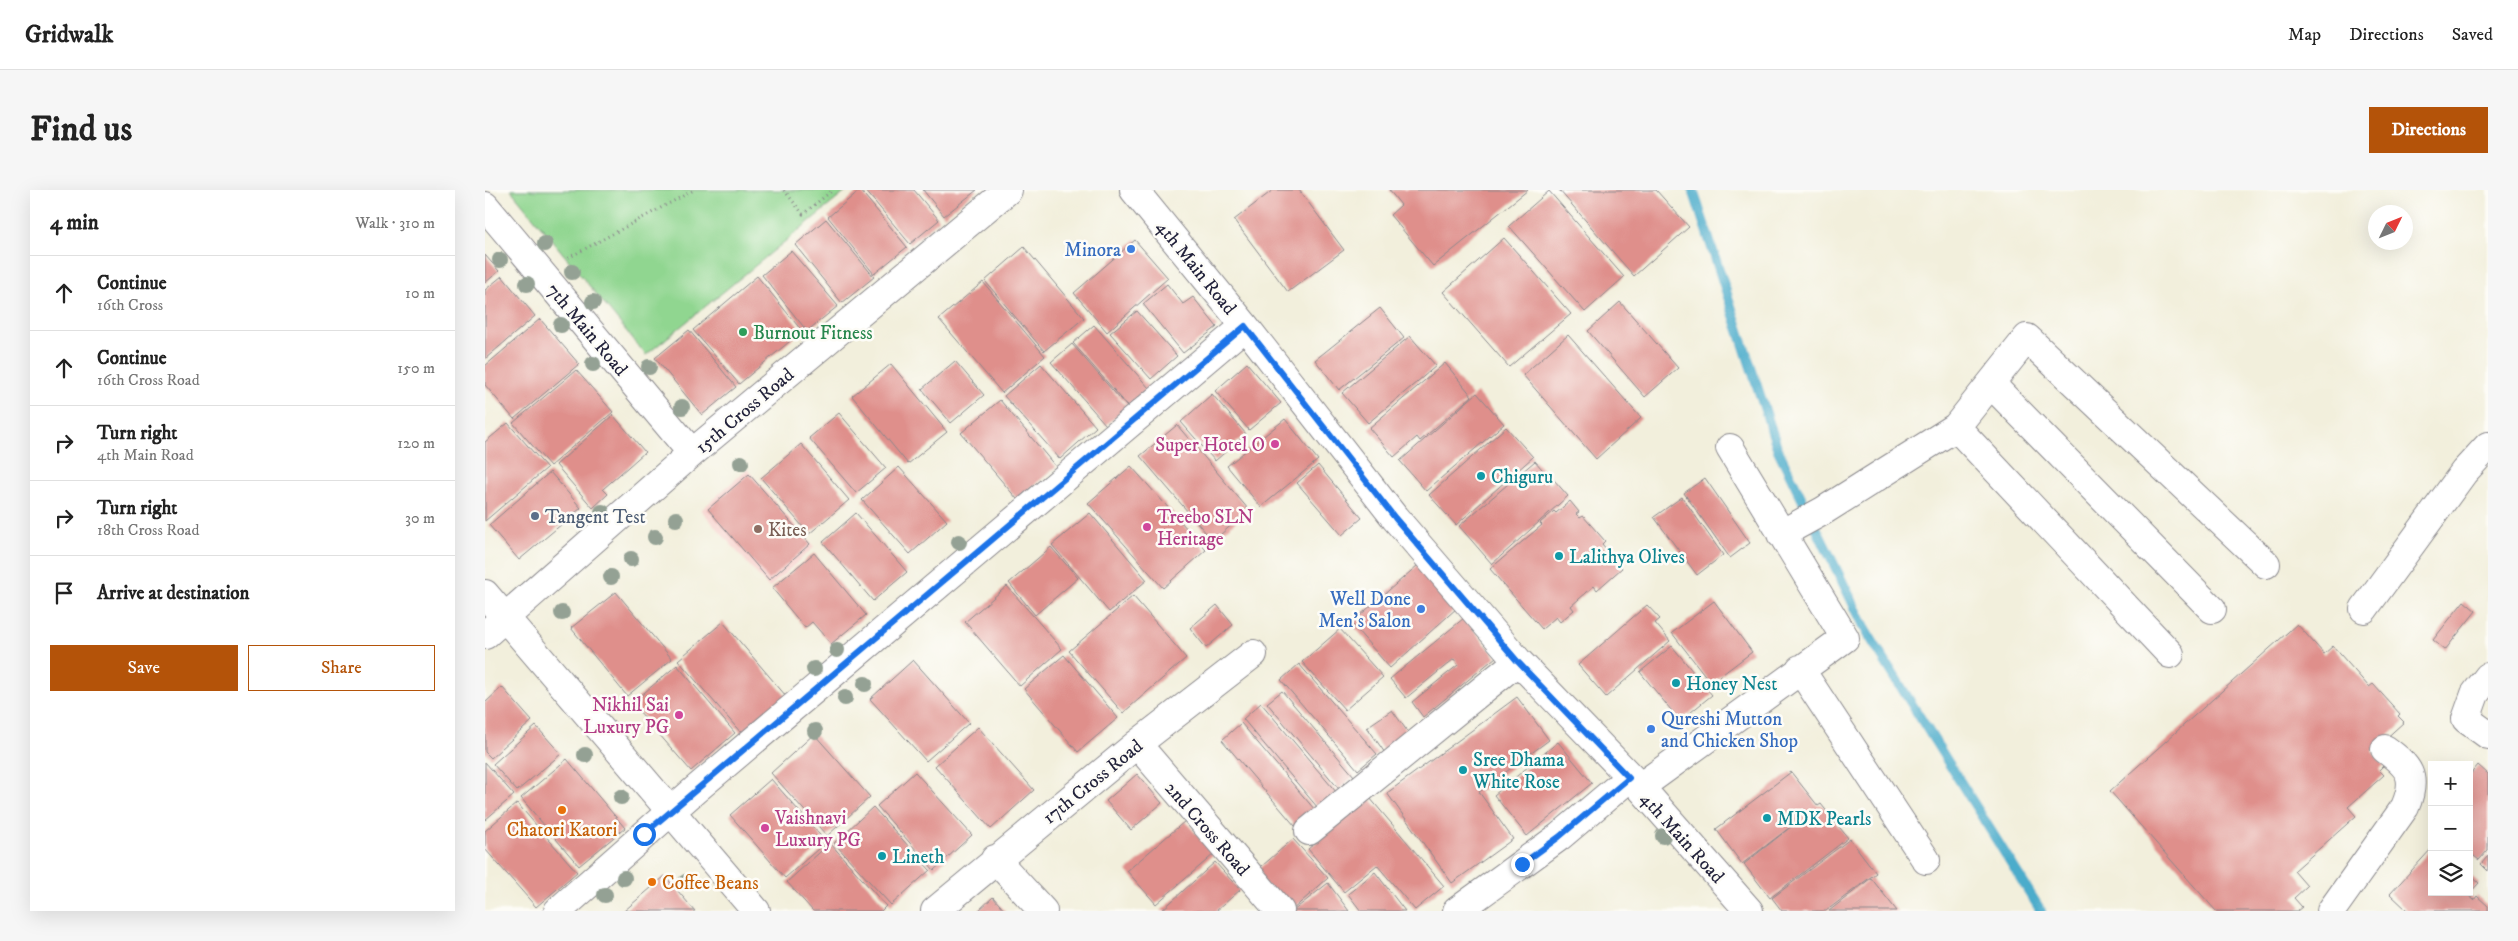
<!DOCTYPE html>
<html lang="en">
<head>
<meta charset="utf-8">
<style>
  :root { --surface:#fff; --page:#f6f6f6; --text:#222; --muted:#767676; --line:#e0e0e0; --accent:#b45309 }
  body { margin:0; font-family:"IM FELL DW Pica",serif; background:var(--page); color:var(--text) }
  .controls { position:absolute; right:15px; bottom:15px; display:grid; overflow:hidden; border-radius:0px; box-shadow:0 5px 20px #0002 }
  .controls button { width:45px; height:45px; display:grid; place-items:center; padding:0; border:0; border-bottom:1px solid var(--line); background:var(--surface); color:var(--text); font:25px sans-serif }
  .compass { position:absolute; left:1883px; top:15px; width:45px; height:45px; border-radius:50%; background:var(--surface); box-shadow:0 5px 20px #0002; rotate:47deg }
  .stop { position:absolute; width:15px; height:15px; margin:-11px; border:4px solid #1a73e8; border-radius:50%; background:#fff }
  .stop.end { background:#1a73e8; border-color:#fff; box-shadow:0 1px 5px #0008 }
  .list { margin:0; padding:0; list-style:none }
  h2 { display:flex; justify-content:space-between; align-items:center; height:65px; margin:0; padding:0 20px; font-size:21px }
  h2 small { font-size:16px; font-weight:400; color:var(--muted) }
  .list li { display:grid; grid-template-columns:32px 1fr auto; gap:15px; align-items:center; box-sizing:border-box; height:75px; padding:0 20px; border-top:1px solid var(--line) }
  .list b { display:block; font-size:19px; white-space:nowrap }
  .list p { margin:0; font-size:16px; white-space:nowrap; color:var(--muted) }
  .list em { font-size:16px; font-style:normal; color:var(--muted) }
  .actions { display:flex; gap:10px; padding:15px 20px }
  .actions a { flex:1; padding:11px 0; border:1px solid var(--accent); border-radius:0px; text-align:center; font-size:18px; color:var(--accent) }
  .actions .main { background:var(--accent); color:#fff }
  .icon { flex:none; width:28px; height:28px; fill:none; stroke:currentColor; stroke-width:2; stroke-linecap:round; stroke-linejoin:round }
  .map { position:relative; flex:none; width:2003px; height:721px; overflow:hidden; border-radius:0px }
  header { display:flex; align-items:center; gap:30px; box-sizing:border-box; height:70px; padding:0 25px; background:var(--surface); border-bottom:1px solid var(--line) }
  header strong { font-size:24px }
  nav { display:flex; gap:28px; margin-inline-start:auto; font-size:18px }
  .intro { display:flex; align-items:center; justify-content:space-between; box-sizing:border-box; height:120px; padding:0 30px }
  h1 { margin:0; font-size:35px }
  .button { padding:12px 22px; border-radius:0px; background:var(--accent); color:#fff; font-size:18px; font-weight:700 }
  main { display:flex; gap:30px; padding:0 30px }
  aside { flex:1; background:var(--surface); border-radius:0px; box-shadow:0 5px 20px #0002 }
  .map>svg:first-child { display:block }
  .built { fill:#f7d0cc }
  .green { fill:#90d690; stroke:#597c66 }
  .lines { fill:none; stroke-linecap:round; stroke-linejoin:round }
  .stream { stroke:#4caccb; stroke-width:10 }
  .building { fill:#df8f8b }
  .minor-casing { stroke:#8a888c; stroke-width:30 }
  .path { stroke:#8a888c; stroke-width:3; stroke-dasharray:1 4; stroke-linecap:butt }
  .minor { stroke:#fff; stroke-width:28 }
  .tree { fill:#94a194 }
  .route { stroke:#1a73e8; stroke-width:6 }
  .shop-dot { fill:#3f7fe0; stroke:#fdfcf7; stroke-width:2 }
  .leisure-dot { fill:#2e9e5b; stroke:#fdfcf7; stroke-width:2 }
  .hotel-dot { fill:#d1479c; stroke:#fdfcf7; stroke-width:2 }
  .culture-dot { fill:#0f9aa8; stroke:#fdfcf7; stroke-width:2 }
  .service-dot { fill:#5c6f8a; stroke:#fdfcf7; stroke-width:2 }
  .education-dot { fill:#8d6e63; stroke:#fdfcf7; stroke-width:2 }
  .food-dot { fill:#e8710a; stroke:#fdfcf7; stroke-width:2 }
  .labels { text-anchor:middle; stroke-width:5; stroke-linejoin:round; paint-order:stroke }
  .shop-label { font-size:19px; fill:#366cbe; stroke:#fdfcf7; text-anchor:end }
  .street-label { font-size:19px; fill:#22223b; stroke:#fdfcf7 }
  .leisure-label { font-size:19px; fill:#27864d; stroke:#fdfcf7; text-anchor:start }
  .hotel-label { font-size:19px; fill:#b23c85; stroke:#fdfcf7; text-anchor:end }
  .culture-label { font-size:19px; fill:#0d838f; stroke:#fdfcf7; text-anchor:start }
  .service-label { font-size:19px; fill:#4e5e75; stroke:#fdfcf7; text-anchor:start }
  .education-label { font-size:19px; fill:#785e54; stroke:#fdfcf7; text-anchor:start }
  .food-label { font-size:19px; fill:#c56008; stroke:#fdfcf7 }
</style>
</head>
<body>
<header>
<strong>Gridwalk</strong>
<nav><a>Map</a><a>Directions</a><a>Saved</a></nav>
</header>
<div class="intro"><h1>Find us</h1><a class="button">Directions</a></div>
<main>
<aside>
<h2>4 min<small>Walk · 310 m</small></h2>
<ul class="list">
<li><svg class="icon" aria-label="ahead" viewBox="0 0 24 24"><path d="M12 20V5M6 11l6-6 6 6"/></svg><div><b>Continue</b><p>16th Cross</p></div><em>10 m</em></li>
<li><svg class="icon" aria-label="ahead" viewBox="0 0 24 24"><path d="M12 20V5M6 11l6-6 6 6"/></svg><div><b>Continue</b><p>16th Cross Road</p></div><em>150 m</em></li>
<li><svg class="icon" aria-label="right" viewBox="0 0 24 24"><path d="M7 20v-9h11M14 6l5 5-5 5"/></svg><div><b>Turn right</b><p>4th Main Road</p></div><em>120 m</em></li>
<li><svg class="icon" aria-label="right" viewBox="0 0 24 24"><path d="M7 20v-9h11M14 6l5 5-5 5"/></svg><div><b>Turn right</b><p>18th Cross Road</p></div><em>30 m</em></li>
<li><svg class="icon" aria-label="arrive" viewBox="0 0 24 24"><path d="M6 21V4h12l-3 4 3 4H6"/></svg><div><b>Arrive at destination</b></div></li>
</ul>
<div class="actions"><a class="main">Save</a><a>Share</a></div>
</aside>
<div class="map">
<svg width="2003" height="721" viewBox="0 0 2003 721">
  <rect width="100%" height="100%" fill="#fdfcf7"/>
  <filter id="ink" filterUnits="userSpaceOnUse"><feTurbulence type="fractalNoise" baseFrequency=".02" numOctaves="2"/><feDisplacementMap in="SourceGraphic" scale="10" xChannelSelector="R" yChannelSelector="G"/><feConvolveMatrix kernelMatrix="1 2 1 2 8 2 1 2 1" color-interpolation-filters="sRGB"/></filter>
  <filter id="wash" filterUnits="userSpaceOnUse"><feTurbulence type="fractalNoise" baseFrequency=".0096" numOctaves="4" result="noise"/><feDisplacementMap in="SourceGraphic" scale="20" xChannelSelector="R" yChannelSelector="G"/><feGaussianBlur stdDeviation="1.12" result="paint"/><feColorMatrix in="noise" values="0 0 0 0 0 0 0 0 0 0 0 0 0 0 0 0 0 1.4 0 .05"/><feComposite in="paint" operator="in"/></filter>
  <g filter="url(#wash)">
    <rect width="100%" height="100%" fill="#f2efdc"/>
    <!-- built -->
    <path class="built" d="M262 279 329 357 284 398 216 320Z"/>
    <!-- green -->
    <path class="green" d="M26 0H363L161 165Z"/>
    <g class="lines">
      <!-- stream -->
      <path class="stream" d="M1208 0 1293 260 1383 444 1556 721"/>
    </g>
    <g id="blocks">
      <!-- building -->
      <path class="building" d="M375 0 422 57 389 84 343 27Z
        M380 0H429L454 30 425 54Z
        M438 0H492L459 26Z
        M788 0H814L859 60 803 102 749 30Z
        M904 0H1043L948 76 905 25 916 15Z
        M1074 0H1171L1204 37 1149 86Z
        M1064 1 1139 87 1100 122 1024 36Z
        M341 29 389 87 357 113 310 55Z
        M1019 48 1086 124 1024 177 958 102Z
        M650 50 683 88 622 142 589 103Z
        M539 57 599 128 559 161 500 91Z
        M306 61 353 116 322 141 277 85Z
        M0 65 14 81 0 93Z
        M17 86 50 126 0 169V100Z
        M272 86 317 141 254 194 208 140Z
        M498 92 560 166 517 203 454 129Z
        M682 94 698 114 708 107 732 137 698 163 658 114Z
        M1135 112 1193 178 1160 207 1103 141Z
        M895 118 919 148 854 200 830 170Z
        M652 121 692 166 666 189 625 143Z
        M55 129 94 174 29 229 0 195V176Z
        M609 135 664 198 643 216 588 153Z
        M204 140 251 197 217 225 170 168Z
        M1083 145 1156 228 1111 269 1038 185Z
        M925 146 951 176 883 233 857 203Z
        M587 154 642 217 621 235 566 172Z
        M470 171 499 205 466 233 437 199Z
        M762 173 796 213 764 240 730 201Z
        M960 173 987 206 935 251 932 247 909 267 884 238Z
        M406 174 462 242 423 274 367 206Z
        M556 174 611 237 575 269 519 206Z
        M91 180 128 222 65 276 28 233Z
        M992 203 1019 234 941 301 915 271Z
        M727 204 761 244 730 271 696 232Z
        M515 210 571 277 532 309 476 243Z
        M354 223 401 278 371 303 324 248Z
        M128 225 160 262 118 299 123 304 108 318 71 275Z
        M800 229 833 270 776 317 742 276Z
        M23 233 62 278 0 331V252Z
        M692 235 764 320 728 351 655 266Z
        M1021 237 1048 267 971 335 944 305Z
        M316 254 364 310 324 344 276 288Z
        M1050 271 1063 286 1060 289 1065 294 1069 290 1083 306 1007 374 974 336Z
        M833 275 877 328 857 345 812 293Z
        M646 276 721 360 678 398 603 313Z
        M414 277 462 331 425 364 377 310Z
        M65 282 96 318 34 370 4 335Z
        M264 284 325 354 284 390 223 319Z
        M1220 288 1265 353 1245 368 1199 303Z
        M1197 307 1238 365 1212 385 1169 327Z
        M1085 311 1094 322 1091 324 1095 328 1098 326 1120 351 1117 354 1137 378 1112 400 1109 396 1086 416 1089 420 1075 432 1071 427 1057 439 1005 379 1057 335 1055 333 1069 321 1071 323Z
        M371 323 422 382 388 411 338 352Z
        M605 323 662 390 624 422 567 355Z
        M566 357 593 388 550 425 524 393Z
        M329 363 381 425 346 454 327 432 320 438 287 398Z
        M933 375 972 418 905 478 866 433Z
        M522 396 577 459 535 496 480 432Z
        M131 402 187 469 142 506 86 438Z
        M648 406 701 468 638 523 584 461Z
        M1229 411 1267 462 1226 493 1187 443Z
        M1979 411 1991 421 1960 460 1948 450Z
        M732 415 748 435 721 458 705 438Z
        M1162 415 1175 429 1170 433 1185 451 1121 507 1093 475Z
        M979 428 1011 467 938 527 927 512 973 475 969 469 921 508 905 489Z
        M238 432 301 506 257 544 193 470Z
        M1812 434 1839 464 1848 456 1884 497 1888 494 1915 524 1913 526 1919 532 1887 561 1899 575 1894 580 1899 585 1863 617 1871 626 1809 681 1822 696 1809 708 1817 717 1812 721H1731L1625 601Z
        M855 439 898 487 860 520 817 472Z
        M1187 456 1227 505 1195 531 1155 482Z
        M579 465 633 528 593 562 539 499Z
        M428 470 484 533 441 571 385 509Z
        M814 474 892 564 873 580 796 490Z
        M192 475 250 543 206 581 147 513Z
        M17 497 47 531 6 568 0 562V513Z
        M797 501 869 586 854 599 782 513Z
        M1032 507 1064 550 994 602 1028 649 967 693 902 603Z
        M776 513 852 603 833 618 758 529Z
        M907 520 925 545 900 563 882 537Z
        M756 533 830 620 810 636 737 550Z
        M51 536 76 564 32 601 8 574Z
        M493 537 549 600 506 639 450 576Z
        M329 544 385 607 342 646 286 583Z
        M1073 552 1107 593 1042 646 1009 605Z
        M82 569 140 638 94 676 36 608Z
        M0 572 29 605 0 630Z
        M1993 575 2003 584V660L1994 670 1984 662V586Z
        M430 582 487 645 449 680 392 616Z
        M1306 582 1333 616 1336 614 1363 648 1285 708 1259 674 1317 628 1257 674 1231 639Z
        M652 584 677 613 646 640 621 611Z
        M286 589 341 652 300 688 245 625Z
        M885 608 959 696 930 720 892 675 859 702 823 659Z
        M32 613 92 682 51 717 0 659V641Z
        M388 617 445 680 406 715 349 653Z
        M700 631 729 664 671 714 642 681Z
        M808 649 843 688 806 721 769 683Z
        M1365 649 1391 683 1341 721H1297L1287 708Z
        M345 653 401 716 396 721H328L302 692Z
        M1947 658V702H1984V684L1994 693 1983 705 1989 710 1992 706 2003 716V721H1923L1905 704Z
        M2003 666V681L1996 674Z
        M730 672 755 700 731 721H676Z
        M890 682 920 721H876L863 704Z
        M180 686 210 721H139Z
        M1386 688 1412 721H1344Z
        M843 693 864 721H808Z
        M508 707 520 721H493Z"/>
    </g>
  </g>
  <g filter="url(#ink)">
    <use href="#blocks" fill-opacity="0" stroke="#8a888c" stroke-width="1"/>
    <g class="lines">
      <defs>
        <path id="minor" d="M649 0 760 136 910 328 1033 471 1155 597 1264 721
          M0 16 207 263
          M1506 194 1727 419
          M1471 237 1685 464
          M1296 344 1338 321 1471 237 1542 148 1781 374
          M0 404 271 721
          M1879 419 1979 282 2003 256
          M0 445 207 263 523 0
          M1315 479 1441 670
          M2003 487 1990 504 1981 529 2003 545
          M652 554 795 721
          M1155 597 1360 448 1245 258
          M824 641 1033 471
          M510 669 558 721
          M73 721 210 600 760 136
          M450 721 652 554 768 464
          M972 721 1074 647 1144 588
          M1846 721 1920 617C1933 586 1924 577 1900 559"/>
      </defs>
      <!-- minor casing -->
      <use href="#minor" class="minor-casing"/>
      <!-- path -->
      <path class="path" d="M299 0 318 24 348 0
        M83 68 209 0"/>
      <!-- minor -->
      <use href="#minor" class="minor"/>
    </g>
    <!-- trees -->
    <g class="tree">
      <circle cx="60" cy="54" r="8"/>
      <circle cx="15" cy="70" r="8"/>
      <circle cx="87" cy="82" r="8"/>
      <circle cx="42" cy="94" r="8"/>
      <circle cx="108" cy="112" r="8"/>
      <circle cx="76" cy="135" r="8"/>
      <circle cx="108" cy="174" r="8"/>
      <circle cx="164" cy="177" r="8"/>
      <circle cx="197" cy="217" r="8"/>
      <circle cx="256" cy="273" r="8"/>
      <circle cx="117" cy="322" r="8"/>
      <circle cx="191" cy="329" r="8"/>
      <circle cx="170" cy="347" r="8"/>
      <circle cx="474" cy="352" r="8"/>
      <circle cx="146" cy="369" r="8"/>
      <circle cx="126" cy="387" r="8"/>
      <circle cx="77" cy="423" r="8"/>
      <circle cx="352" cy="460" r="8"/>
      <circle cx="329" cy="479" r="8"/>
      <circle cx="380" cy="494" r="8"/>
      <circle cx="360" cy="508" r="8"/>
      <circle cx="330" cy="541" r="8"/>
      <circle cx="100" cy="565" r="8"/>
      <circle cx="136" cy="607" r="8"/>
      <circle cx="1178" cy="646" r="8"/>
      <circle cx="139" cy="688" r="8"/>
      <circle cx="201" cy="692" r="8"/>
      <circle cx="120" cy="705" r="8"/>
    </g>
  </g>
  <g class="lines" filter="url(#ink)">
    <!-- route -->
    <path class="route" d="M159 644 760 136 910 328 1033 472 1144 588 1074 647 1037 674"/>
  </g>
  <!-- markers -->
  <g class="shop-dot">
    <circle cx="646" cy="59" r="5"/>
    <circle cx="936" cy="419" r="5"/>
    <circle cx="1166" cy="539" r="5"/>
  </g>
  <circle class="leisure-dot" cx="258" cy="142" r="5"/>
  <g class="hotel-dot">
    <circle cx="790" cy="254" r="5"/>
    <circle cx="662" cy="337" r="5"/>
    <circle cx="194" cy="525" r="5"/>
    <circle cx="280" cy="638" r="5"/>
  </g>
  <g class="culture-dot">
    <circle cx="996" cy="286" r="5"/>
    <circle cx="1074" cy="366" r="5"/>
    <circle cx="1191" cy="493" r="5"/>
    <circle cx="978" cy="580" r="5"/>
    <circle cx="1282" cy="628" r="5"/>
    <circle cx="397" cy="666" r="5"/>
  </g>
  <circle class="service-dot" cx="50" cy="326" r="5"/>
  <circle class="education-dot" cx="273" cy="339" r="5"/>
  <g class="food-dot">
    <circle cx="77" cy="620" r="5"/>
    <circle cx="167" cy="692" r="5"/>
  </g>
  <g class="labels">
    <!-- shop labels -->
    <g class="shop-label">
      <text x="636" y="66">Minora</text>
      <text x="926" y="415">Well Done<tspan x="926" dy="22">Men's Salon</tspan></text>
      <text x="1176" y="535" text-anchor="start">Qureshi Mutton<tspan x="1176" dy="22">and Chicken Shop</tspan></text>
    </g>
    <!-- street labels -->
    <g class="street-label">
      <text transform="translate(712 77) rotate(51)" y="7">4th Main Road</text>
      <text transform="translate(103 139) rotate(50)" y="7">7th Main Road</text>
      <text transform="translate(259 220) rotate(-40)" y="7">15th Cross Road</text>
      <text transform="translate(607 591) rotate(-39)" y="7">17th Cross Road</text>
      <text transform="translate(723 638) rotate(49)" y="7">2nd Cross Road</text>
      <text transform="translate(1198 647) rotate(48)" y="7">4th Main Road</text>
    </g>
    <!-- leisure labels -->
    <g class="leisure-label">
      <text x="268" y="149">Burnout Fitness</text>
    </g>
    <!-- hotel labels -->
    <g class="hotel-label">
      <text x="780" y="261">Super Hotel O</text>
      <text x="672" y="333" text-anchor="start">Treebo SLN<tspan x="672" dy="22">Heritage</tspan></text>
      <text x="184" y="521">Nikhil Sai<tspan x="184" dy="22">Luxury PG</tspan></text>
      <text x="290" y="634" text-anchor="start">Vaishnavi<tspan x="290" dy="22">Luxury PG</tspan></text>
    </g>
    <!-- culture labels -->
    <g class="culture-label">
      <text x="1006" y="293">Chiguru</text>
      <text x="1084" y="373">Lalithya Olives</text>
      <text x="1201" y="500">Honey Nest</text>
      <text x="988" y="576">Sree Dhama<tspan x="988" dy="22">White Rose</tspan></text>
      <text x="1292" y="635">MDK Pearls</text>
      <text x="407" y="673">Lineth</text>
    </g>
    <!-- service labels -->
    <g class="service-label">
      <text x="60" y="333">Tangent Test</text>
    </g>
    <!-- education labels -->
    <g class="education-label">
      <text x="283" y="346">Kites</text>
    </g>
    <!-- food labels -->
    <g class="food-label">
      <text x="77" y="646">Chatori Katori</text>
      <text x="177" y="699" text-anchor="start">Coffee Beans</text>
    </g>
  </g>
</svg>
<div class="controls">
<button>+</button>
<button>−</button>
<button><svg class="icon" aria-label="layers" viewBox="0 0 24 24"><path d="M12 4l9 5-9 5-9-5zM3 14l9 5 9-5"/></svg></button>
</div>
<svg class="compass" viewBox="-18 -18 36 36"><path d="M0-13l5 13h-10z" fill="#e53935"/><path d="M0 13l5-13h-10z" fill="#767676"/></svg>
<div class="stop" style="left:159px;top:644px"></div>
<div class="stop end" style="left:1037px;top:674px"></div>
</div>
</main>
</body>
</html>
